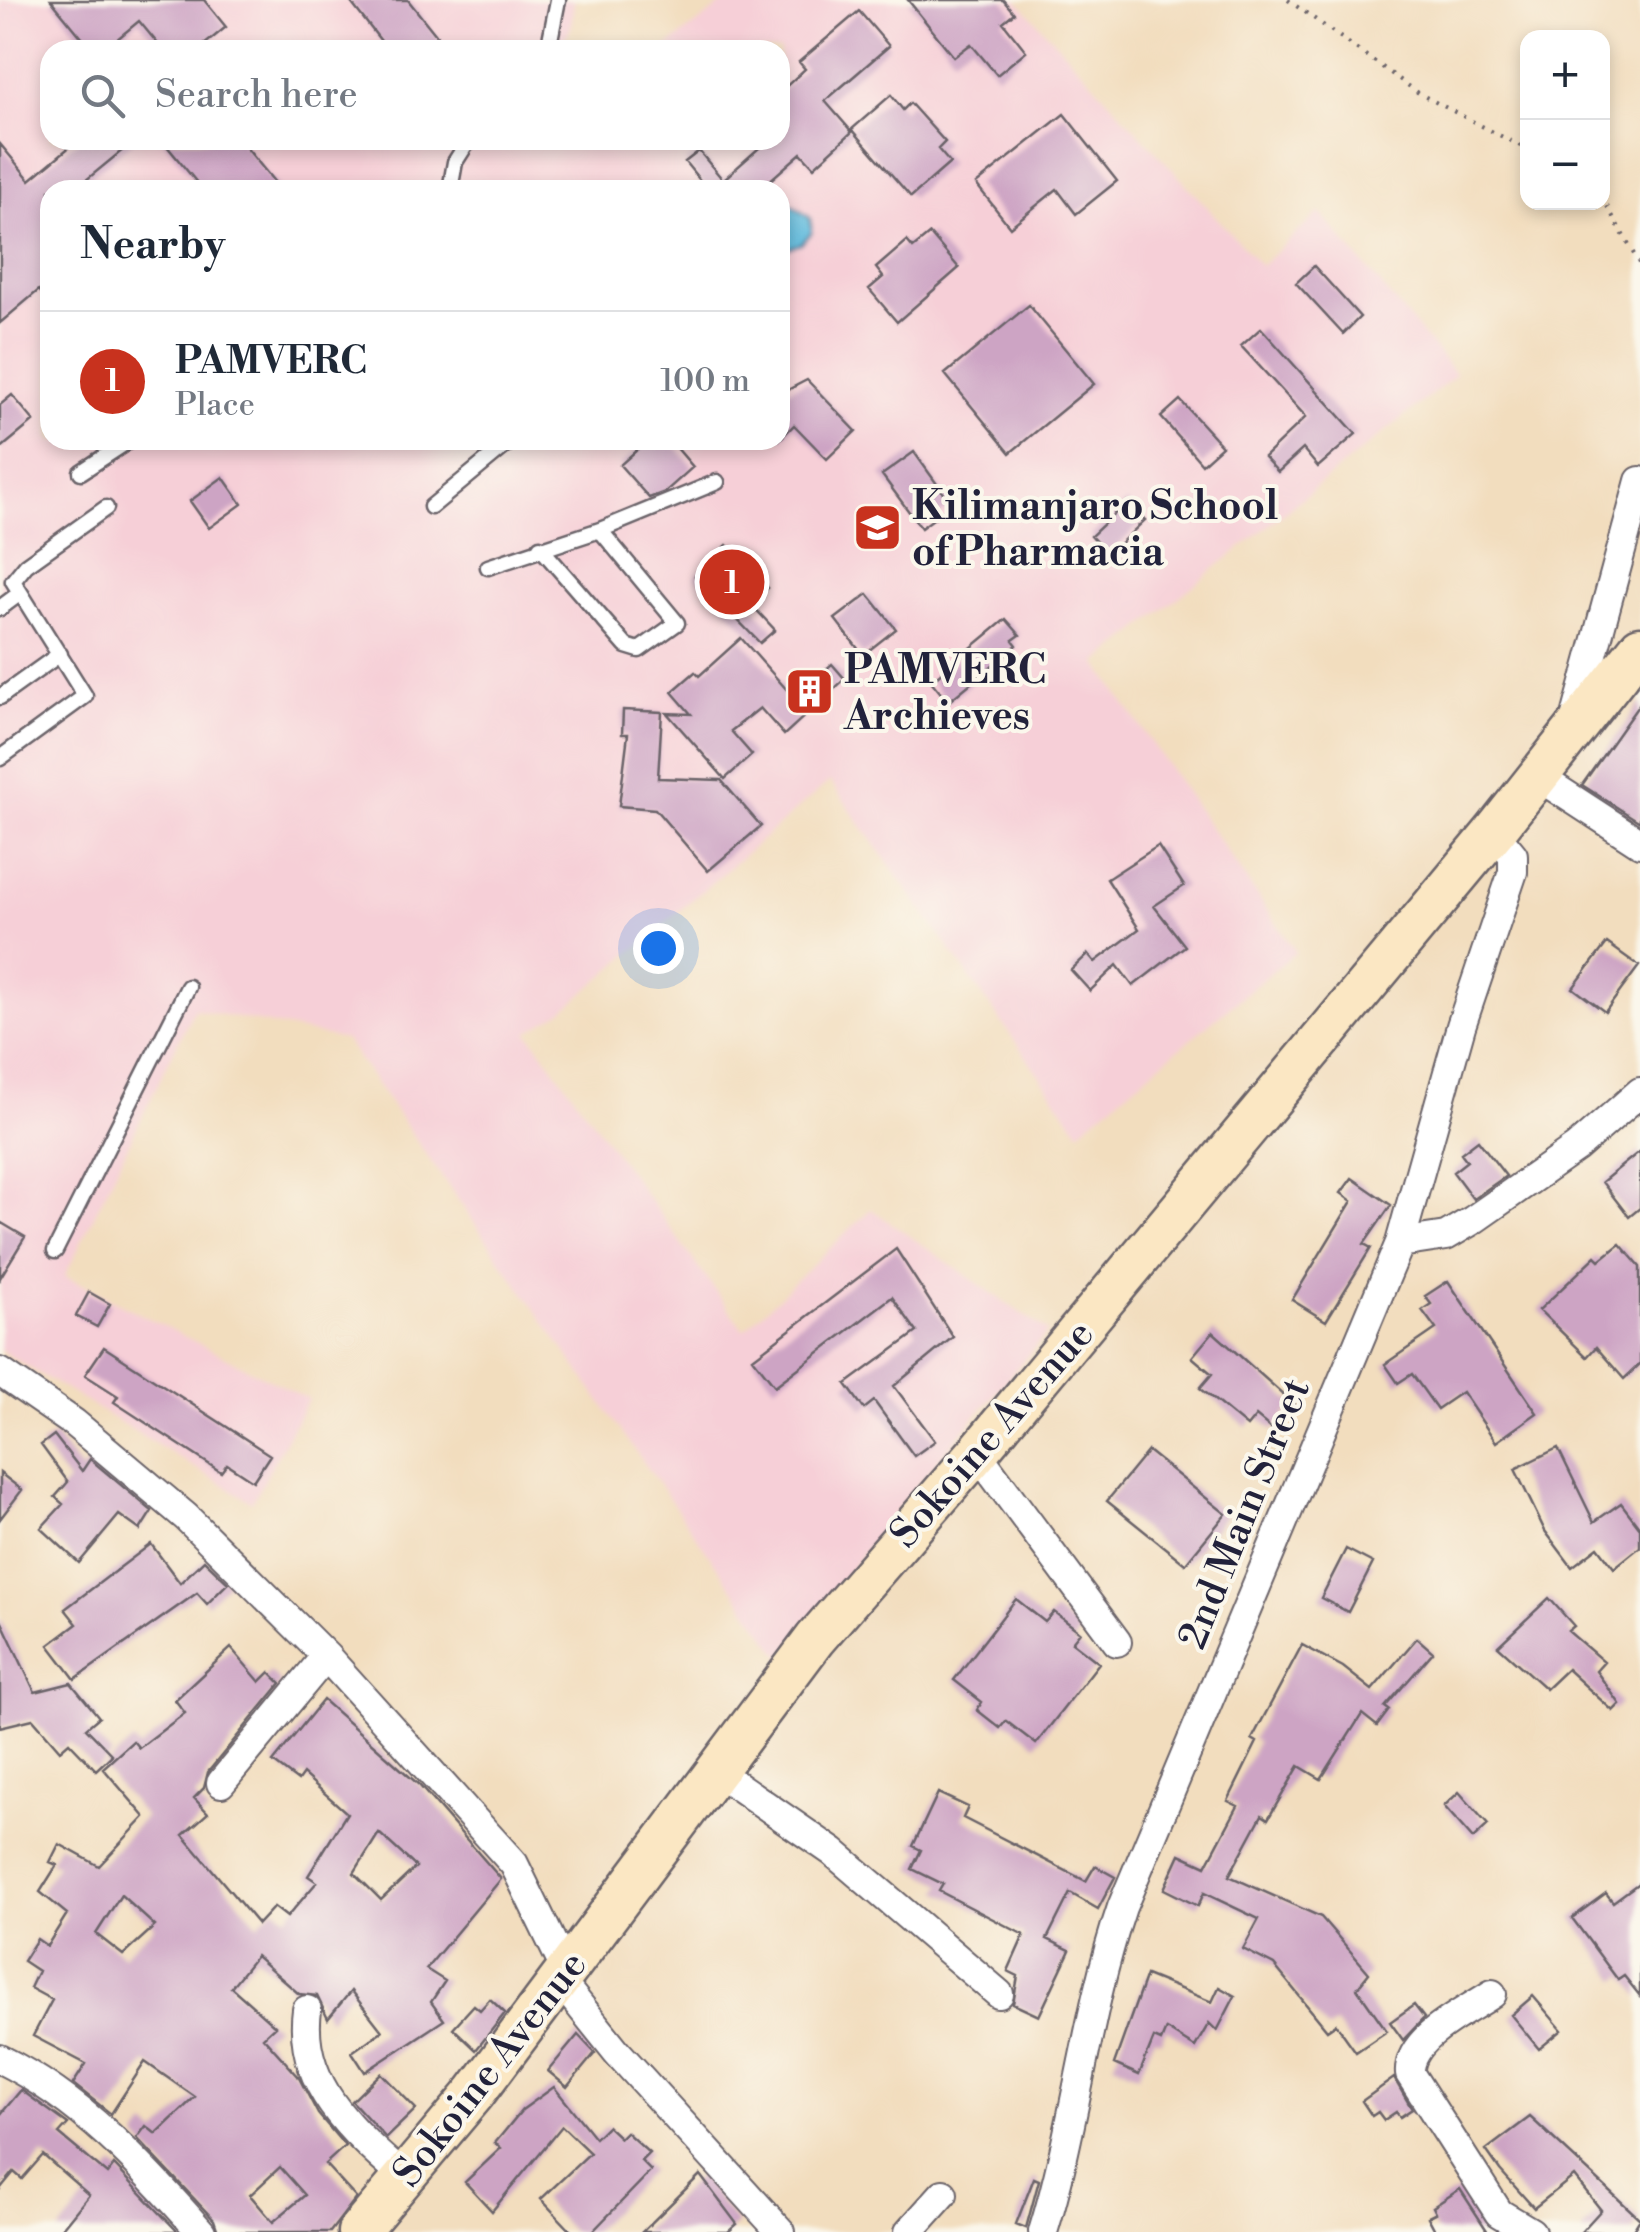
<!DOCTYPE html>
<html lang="en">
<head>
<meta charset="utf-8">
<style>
  :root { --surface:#fff; --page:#f2f2f3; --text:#1f2937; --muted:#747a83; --line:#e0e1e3; --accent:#c8321e }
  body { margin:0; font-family:"Libre Bodoni",serif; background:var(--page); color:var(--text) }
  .controls { position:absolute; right:30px; top:30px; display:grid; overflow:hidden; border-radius:20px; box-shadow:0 5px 15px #0003 }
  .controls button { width:90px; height:90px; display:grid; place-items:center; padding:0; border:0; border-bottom:2px solid var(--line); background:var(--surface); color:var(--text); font:50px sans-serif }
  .you { position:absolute; left:658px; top:948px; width:35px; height:35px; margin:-25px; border:8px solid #fff; border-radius:50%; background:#1a73e8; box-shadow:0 0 0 15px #1a73e833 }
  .badge { display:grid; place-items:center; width:65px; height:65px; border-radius:50%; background:var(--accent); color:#fff; font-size:32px; font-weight:700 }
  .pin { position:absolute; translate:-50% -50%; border:5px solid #fff; box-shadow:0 2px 10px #0006 }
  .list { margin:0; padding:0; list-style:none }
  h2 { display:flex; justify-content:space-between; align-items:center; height:130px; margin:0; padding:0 40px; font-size:42px }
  h2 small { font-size:32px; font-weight:400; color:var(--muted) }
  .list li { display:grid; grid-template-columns:65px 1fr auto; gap:30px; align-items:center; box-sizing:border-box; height:140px; padding:0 40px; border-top:2px solid var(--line) }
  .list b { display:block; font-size:38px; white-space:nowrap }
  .list p { margin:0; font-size:32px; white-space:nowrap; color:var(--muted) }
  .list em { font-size:32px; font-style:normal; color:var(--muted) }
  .icon { flex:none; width:55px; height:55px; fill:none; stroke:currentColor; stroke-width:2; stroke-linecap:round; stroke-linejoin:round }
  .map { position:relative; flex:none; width:1640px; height:2232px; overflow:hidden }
  .search { position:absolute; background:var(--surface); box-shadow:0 5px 15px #0003; left:40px; top:40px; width:750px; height:110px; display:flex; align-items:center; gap:25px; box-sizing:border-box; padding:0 35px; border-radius:30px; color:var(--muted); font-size:38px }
  .panel { position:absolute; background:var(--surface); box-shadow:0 5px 15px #0003; left:40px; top:180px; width:750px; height:270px; border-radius:30px }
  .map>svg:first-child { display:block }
  .built { fill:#f6cfd7; fill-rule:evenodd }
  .water { fill:#60bbde; stroke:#416e8c; stroke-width:2.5 }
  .building { fill:#cda4c4; fill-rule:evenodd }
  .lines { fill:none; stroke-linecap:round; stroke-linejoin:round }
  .lane-casing { stroke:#6b6369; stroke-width:19 }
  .street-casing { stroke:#6b6369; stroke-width:32 }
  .secondary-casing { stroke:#6b6369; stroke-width:45 }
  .path { stroke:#6b6369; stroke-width:4; stroke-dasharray:2.5 8; stroke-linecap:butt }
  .lane { stroke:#fff; stroke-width:14 }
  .street { stroke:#fff; stroke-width:28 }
  .secondary { stroke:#fbe7c3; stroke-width:40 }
  .labels { text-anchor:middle; stroke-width:8; stroke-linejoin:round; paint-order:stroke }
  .poi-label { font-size:40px; font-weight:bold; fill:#22223b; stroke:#fbf7ec; text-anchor:start }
  .street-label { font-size:40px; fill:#22223b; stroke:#fbf7ec }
</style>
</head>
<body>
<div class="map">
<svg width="1640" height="2232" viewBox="0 0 1640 2232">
  <rect width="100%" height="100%" fill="#fbf7ec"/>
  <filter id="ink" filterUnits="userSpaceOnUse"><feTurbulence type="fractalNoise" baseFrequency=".01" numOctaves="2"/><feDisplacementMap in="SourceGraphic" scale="20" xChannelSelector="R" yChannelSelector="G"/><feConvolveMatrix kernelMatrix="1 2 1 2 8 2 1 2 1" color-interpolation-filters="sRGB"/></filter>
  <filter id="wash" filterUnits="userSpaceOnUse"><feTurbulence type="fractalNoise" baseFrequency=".0048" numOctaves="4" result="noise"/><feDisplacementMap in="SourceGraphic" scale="40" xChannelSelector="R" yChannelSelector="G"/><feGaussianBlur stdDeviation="2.25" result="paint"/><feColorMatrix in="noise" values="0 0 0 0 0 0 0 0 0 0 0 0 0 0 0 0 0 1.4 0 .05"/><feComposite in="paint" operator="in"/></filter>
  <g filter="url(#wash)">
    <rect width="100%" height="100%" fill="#f2ddbe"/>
    <!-- built -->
    <path class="built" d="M0 0H574L571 28 558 50H50V140H780V50H663L728 0H1017L1261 266 1320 212 1456 375 1097 663 1296 952 1079 1131 830 781 563 1011 528 1032 744 1330 871 1209 1048 1332 906 1498 782 1658 345 1040 194 1009 65 1276 308 1399 252 1502 0 1350ZM50 190H780V440H50Z"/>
    <!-- water -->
    <path class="water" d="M790 204 810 218 812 232 801 244 788 248 780 245V206Z"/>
    <g id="blocks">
      <!-- building -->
      <path class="building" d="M51 0H204L226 27 198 50H163L139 21 104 50H92Z
        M349 0H408L448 50H388Z
        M908 0H1003L1014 13 1003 22 1026 51 997 75 971 44 954 57Z
        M859 11 889 46 825 101 852 132 814 167 801 153 759 190H708L685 162 699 151 723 180 768 140H780V92L805 69 799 62Z
        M891 95 903 110 910 103 945 142 938 149 950 163 911 197 852 129Z
        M1064 114 1117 181 1076 214 1057 189 1010 227 976 184Z
        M78 140H135L74 190H50V303L39 290 0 323V144L30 180Z
        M162 140H240L281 190H203Z
        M930 234 959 268 897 322 869 289 883 277 876 268 907 241 913 248Z
        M1314 266 1360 317 1343 334 1296 283Z
        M1029 305 1094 384 1010 453 945 374Z
        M1261 328 1356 434 1318 467 1303 449 1278 472 1264 457 1306 417 1241 346Z
        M807 380 856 431 827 459 794 425 780 439V394Z
        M12 395 34 421 0 449V405Z
        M1180 400 1222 446 1202 464 1161 417Z
        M648 440H670L693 467 665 492 649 498 620 465Z
        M914 452 952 505 921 528 882 475Z
        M223 477 242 504 209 528 190 501Z
        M1127 502 1145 520 1108 555 1091 536Z
        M727 545 768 588 751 604 775 630 760 643 695 576Z
        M868 594 896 629 863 655 835 619Z
        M1006 619 1020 635 1013 640 1017 645 948 702 931 681Z
        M741 638 788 691 808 672 815 679 832 664 845 679 784 735 760 708 731 731 752 755 725 779 667 713 691 714 672 692 695 672 699 676Z
        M1640 703V822L1582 785Z
        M623 710 662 712 658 778 721 780 761 826 708 871 655 809 619 806 628 734H622Z
        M1158 846 1184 886 1154 906 1185 946 1133 986 1117 965 1090 991 1071 970 1088 954 1095 962 1139 929 1107 879Z
        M1607 943 1639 966 1605 1012 1573 988Z
        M1478 1140 1506 1176 1473 1199 1453 1172 1467 1161 1461 1153Z
        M1640 1151V1208L1629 1217 1602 1182Z
        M1352 1178 1391 1205 1364 1244 1371 1248 1326 1321 1292 1300 1352 1201 1341 1193Z
        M0 1222 25 1237 0 1278Z
        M1620 1244 1640 1267V1364L1624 1379 1596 1347 1587 1357 1539 1310 1596 1256 1600 1260Z
        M896 1249 953 1337 894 1386 935 1441 914 1456 874 1401 864 1409 846 1384 917 1332 892 1297 775 1386 753 1358Z
        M1448 1281 1537 1413 1496 1442 1462 1392 1437 1409 1412 1374 1398 1383 1385 1364 1436 1329 1422 1310 1431 1304 1425 1296Z
        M89 1292 110 1304 97 1327 76 1316Z
        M1213 1332 1294 1404 1273 1430 1256 1416 1247 1427 1200 1388 1212 1374 1192 1357Z
        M104 1347 270 1455 253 1481 227 1464 221 1472 114 1402 118 1396 85 1375Z
        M54 1435 82 1471 90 1459 152 1511 140 1530 119 1515 79 1563 41 1528 63 1504 55 1497 68 1482 41 1445Z
        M1558 1448 1594 1522 1621 1503 1640 1528V1547L1614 1568 1598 1547 1572 1567 1545 1531 1515 1469Z
        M1148 1451 1226 1514 1185 1564 1107 1501Z
        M0 1473 22 1490 0 1519Z
        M151 1544 180 1583 204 1560 228 1583 207 1604 197 1593 75 1679 49 1645 77 1624 65 1609Z
        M1346 1549 1373 1563 1348 1612 1321 1598Z
        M1549 1598 1574 1626 1568 1631 1604 1662 1596 1671 1620 1704 1613 1711 1567 1669 1546 1689 1498 1646Z
        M1016 1599 1045 1622 1054 1612 1080 1632 1072 1642 1099 1663 1036 1744 1006 1721 1000 1728 977 1710 982 1702 954 1680Z
        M0 1618 35 1692 71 1683 99 1717 86 1728 112 1755 96 1770 69 1742 60 1750 33 1719 0 1727Z
        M1417 1638 1433 1652 1385 1707 1389 1710 1377 1726 1362 1714 1321 1779 1299 1766 1268 1819 1262 1815 1229 1876 1321 1917 1369 1973 1357 1988 1387 2031 1356 2052 1336 2024 1327 2030 1274 1965 1243 1949 1259 1919 1204 1893 1198 1906 1164 1889 1180 1854 1206 1866 1238 1806 1228 1801 1257 1742 1252 1739 1302 1645 1343 1667 1372 1690Z
        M231 1648 260 1682 270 1672 281 1683 208 1772 204 1788 194 1798 208 1813 183 1835 258 1924 274 1907 287 1917 317 1882 308 1876 347 1813 303 1774 298 1781 273 1762 323 1700 419 1785 501 1879 426 1969 445 1981 431 2002 444 2020 365 2072 352 2052 382 2031 351 1991 328 2019 317 1996 299 1994 256 1956 231 1987 275 2026 263 2037 298 2076 318 2114 345 2146 325 2164 356 2198 330 2232H218L214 2220 137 2138 146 2126 156 2134 195 2097 145 2062 111 2114 73 2084 86 2064 33 2036 52 2000 30 1988 38 1971 23 1961 37 1939 47 1946 67 1914 40 1892 57 1865 50 1862 59 1844 99 1866 145 1817 103 1768 133 1741 139 1748 185 1713 175 1700ZM379 1833 416 1867 381 1900 354 1873ZM121 1895 155 1926 123 1955 96 1934ZM280 2167 305 2195 273 2222 250 2195Z
        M1459 1792 1488 1825 1473 1839 1444 1806Z
        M938 1793 968 1807 963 1818 1086 1881 1095 1866 1115 1877 1098 1909 1070 1893 1047 1939 1070 1950 1039 2016 1013 2004 1018 1976 1008 1971 1024 1935 939 1891 943 1884 912 1869 921 1850 913 1846Z
        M1640 1882V1996L1624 1976 1618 1980 1572 1918 1606 1893 1613 1902Z
        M1146 1975 1212 2002 1219 1987 1235 1996 1217 2031 1209 2023 1195 2047 1166 2029 1161 2041 1154 2038 1139 2075 1114 2064Z
        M1533 1996 1562 2030 1539 2049 1511 2015Z
        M490 1999 505 2013 476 2050 453 2028 474 2005 480 2010Z
        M1414 2005 1424 2018 1403 2040 1390 2022Z
        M578 2035 595 2053 567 2087 548 2071Z
        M381 2073 416 2109 386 2138 352 2101Z
        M1394 2078 1412 2109 1400 2117 1396 2112 1384 2120 1378 2112 1372 2116 1362 2101Z
        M554 2087 595 2138 607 2126 620 2138 626 2132 649 2153 641 2161 651 2171 592 2232H572L541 2199 590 2153 562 2126 492 2211 465 2182 501 2148 495 2143 522 2110Z
        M21 2090 68 2124 59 2134 107 2174 114 2165 178 2232H59L89 2195 43 2155 22 2179 14 2172 0 2189V2115Z
        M1530 2117 1640 2219 1632 2232H1581L1601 2210 1574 2176 1534 2208 1500 2170 1486 2150Z
        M700 2175 737 2224 728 2232H642Z
        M1034 2178 1039 2180 1026 2228 1016 2224Z
        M1460 2189 1488 2232H1436L1428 2217 1436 2213 1433 2207Z"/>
    </g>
  </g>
  <g filter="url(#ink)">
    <use href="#blocks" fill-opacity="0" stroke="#6b6369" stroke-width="2.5"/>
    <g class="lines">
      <defs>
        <path id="lane" d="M548 50 558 0
          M450 190 455 162 469 140
          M81 472 130 440
          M431 507 512 440
          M540 547 626 646 639 650 677 623 600 530
          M488 567 600 530 717 482
          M0 608 19 594
          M0 697 60 654
          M0 758 85 696 13 581 26 565 106 508
          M55 1251 188 987"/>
        <path id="street" d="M1575 720 1640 481
          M1537 776 1640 843
          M1400 1243 1446 1236 1473 1220 1576 1148 1640 1092
          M0 1372 74 1423 186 1517 326 1656 514 1864 566 1971
          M977 1453 1117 1642
          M716 1771 833 1852 999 1994
          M221 1783 326 1656
          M560 1981 617 2052 781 2232
          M1492 1994C1466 2012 1407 2038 1410 2074L1499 2213 1531 2232
          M307 2010C297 2083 353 2133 404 2177
          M0 2059C81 2099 143 2166 201 2232
          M909 2232 943 2194
          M1043 2232C1076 2125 1086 2013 1122 1907L1400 1243 1461 1026 1513 872V855L1494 832"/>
        <path id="secondary" d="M358 2232 475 2093 815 1639 977 1453 1494 832 1640 647"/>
      </defs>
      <!-- lane casing -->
      <use href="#lane" class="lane-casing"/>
      <!-- street casing -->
      <use href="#street" class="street-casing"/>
      <!-- secondary casing -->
      <use href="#secondary" class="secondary-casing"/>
      <!-- path -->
      <path class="path" d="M1288 0 1420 94 1528 150
        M1602 197 1640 265"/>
      <!-- lane -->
      <use href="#lane" class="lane"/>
      <!-- street -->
      <use href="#street" class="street"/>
      <!-- secondary -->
      <use href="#secondary" class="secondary"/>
    </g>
  </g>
  <!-- icons -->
  <defs>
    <symbol id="school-square" viewBox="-11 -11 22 22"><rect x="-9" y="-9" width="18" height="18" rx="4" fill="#c8321e" stroke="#fbf7ec"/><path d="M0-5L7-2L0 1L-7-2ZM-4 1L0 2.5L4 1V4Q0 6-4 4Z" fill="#fff"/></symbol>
    <symbol id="building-square" viewBox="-11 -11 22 22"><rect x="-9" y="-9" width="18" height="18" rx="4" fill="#c8321e" stroke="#fbf7ec"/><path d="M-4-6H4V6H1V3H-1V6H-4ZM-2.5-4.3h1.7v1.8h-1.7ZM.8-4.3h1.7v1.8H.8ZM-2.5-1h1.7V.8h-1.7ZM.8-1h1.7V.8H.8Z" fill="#fff"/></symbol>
  </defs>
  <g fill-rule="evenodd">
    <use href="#school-square" x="850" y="500" width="55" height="55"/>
    <use href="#building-square" x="782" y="664" width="55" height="55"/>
  </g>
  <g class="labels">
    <!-- poi labels -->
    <g class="poi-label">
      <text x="912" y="519">Kilimanjaro School<tspan x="912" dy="46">of Pharmacia</tspan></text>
      <text x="844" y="683">PAMVERC<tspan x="844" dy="46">Archieves</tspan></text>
    </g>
    <!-- street labels -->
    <g class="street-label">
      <text transform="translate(991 1433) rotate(-49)" y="14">Sokoine Avenue</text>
      <text transform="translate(1243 1513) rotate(-68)" y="14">2nd Main Street</text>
      <text transform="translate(489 2068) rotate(-52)" y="14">Sokoine Avenue</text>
    </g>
  </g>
</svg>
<div class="controls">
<button>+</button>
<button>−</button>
</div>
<div class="you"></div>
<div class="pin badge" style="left:732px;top:582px">1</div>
<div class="search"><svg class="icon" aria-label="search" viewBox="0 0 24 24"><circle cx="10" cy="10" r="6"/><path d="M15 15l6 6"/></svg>Search here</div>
<section class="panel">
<h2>Nearby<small></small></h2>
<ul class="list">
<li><span class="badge">1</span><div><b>PAMVERC</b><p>Place</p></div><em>100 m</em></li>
</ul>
</section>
</div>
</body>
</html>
